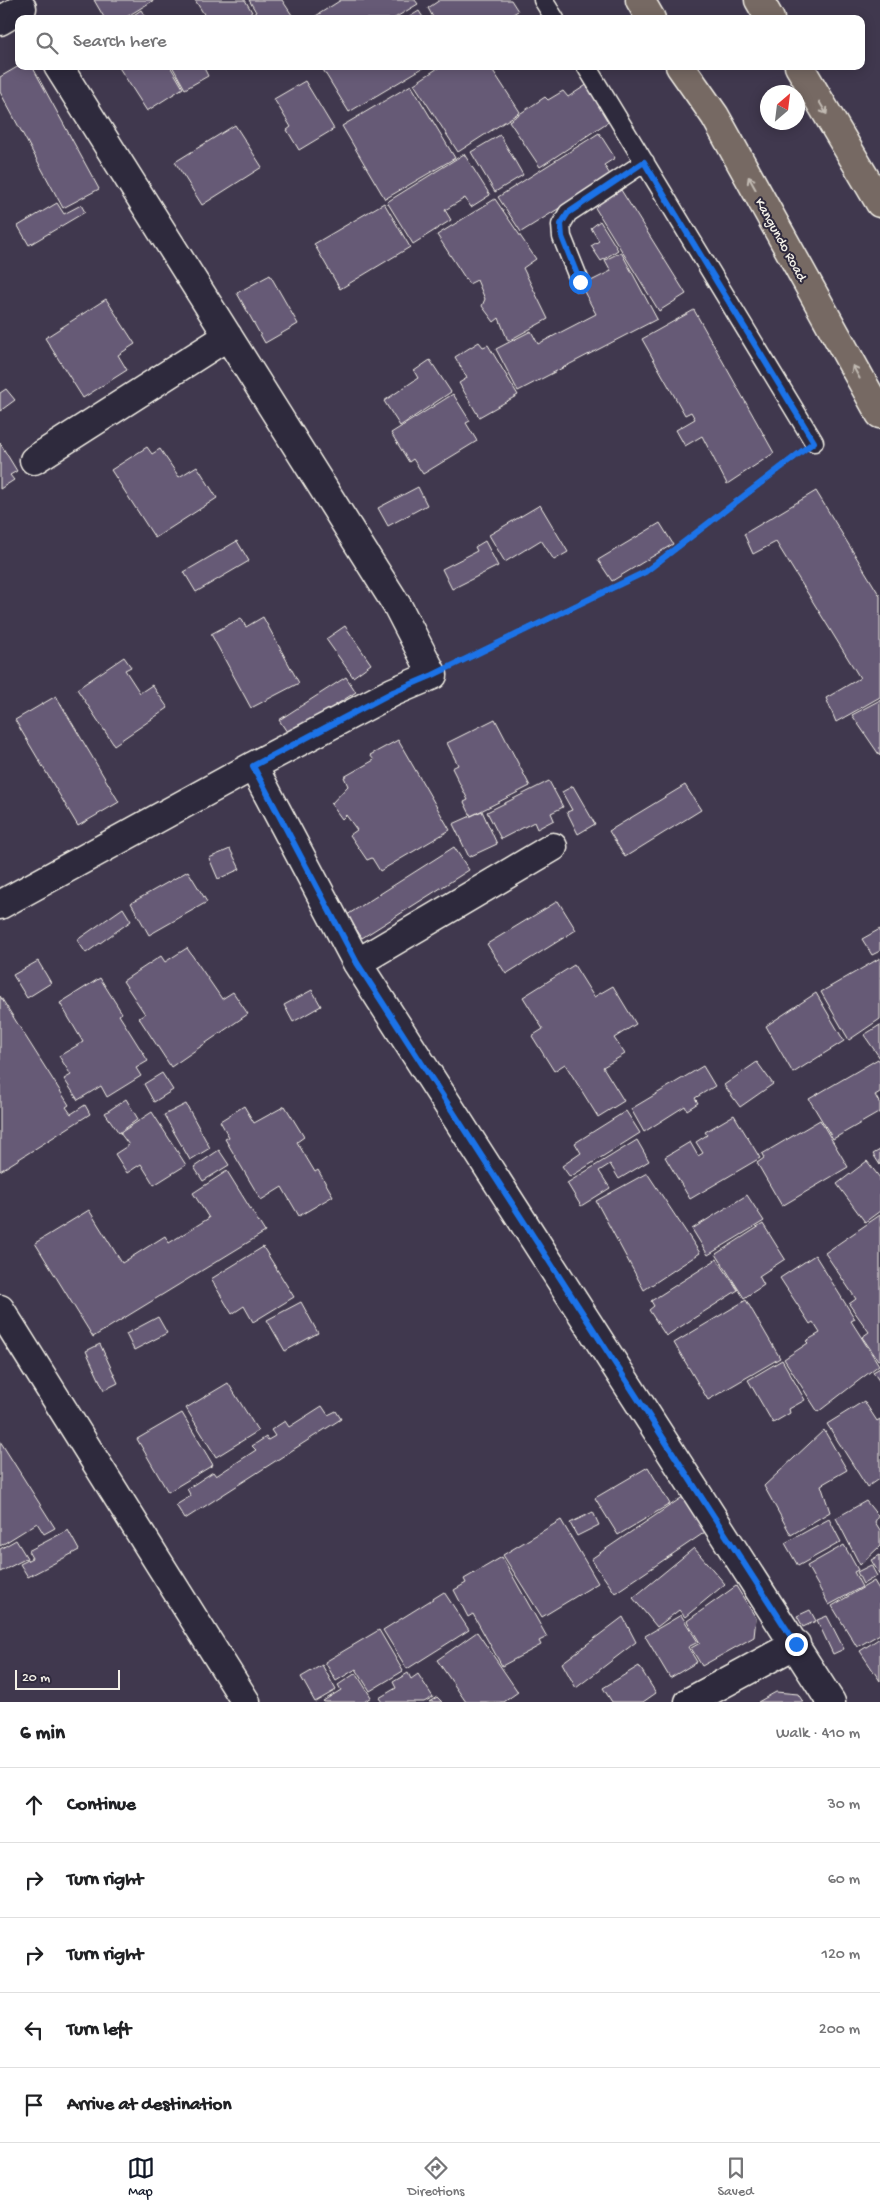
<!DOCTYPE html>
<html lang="en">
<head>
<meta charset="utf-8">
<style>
  :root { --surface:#fff; --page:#f6f6f6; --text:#202124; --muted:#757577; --line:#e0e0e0; --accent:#111827 }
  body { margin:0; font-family:"Gochi Hand",sans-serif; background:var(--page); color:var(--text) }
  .compass { position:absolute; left:760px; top:85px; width:45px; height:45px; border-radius:50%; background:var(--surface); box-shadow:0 2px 12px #0003; rotate:28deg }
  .scale { position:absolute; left:15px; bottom:12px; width:105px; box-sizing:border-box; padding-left:5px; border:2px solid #f4f1e8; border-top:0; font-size:14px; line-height:18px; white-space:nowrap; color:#f4f1e8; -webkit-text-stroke:4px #2f2a3d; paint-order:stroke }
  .stop { position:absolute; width:15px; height:15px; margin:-11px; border:4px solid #1a73e8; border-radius:50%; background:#fff }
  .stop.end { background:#1a73e8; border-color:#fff; box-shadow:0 1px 5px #0008 }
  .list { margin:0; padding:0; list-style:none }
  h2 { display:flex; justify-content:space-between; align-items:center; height:65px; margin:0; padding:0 20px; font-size:21px }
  h2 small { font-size:16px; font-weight:400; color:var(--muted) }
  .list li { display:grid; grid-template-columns:32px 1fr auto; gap:15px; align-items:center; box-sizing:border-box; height:75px; padding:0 20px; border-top:1px solid var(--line) }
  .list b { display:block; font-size:19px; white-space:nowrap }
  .list em { font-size:16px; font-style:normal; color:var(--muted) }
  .icon { flex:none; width:28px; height:28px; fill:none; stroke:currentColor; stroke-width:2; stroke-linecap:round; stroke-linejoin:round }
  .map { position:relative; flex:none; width:880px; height:1702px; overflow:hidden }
  .search { position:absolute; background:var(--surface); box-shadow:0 2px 12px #0003; left:15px; right:15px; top:15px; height:55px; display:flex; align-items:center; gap:12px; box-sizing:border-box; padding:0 18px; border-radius:10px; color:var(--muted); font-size:19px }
  .sheet { height:440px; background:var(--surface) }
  nav { display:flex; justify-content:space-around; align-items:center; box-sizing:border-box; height:70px; border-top:1px solid var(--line); background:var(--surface); font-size:14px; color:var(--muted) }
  nav a { display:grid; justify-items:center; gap:2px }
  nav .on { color:var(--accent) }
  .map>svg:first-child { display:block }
  .building { fill:#665a76; stroke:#f4f1e8 }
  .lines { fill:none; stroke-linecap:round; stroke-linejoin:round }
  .service-casing { stroke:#f4f1e8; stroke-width:21 }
  .minor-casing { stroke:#f4f1e8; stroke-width:31 }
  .trunk-casing { stroke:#f4f1e8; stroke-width:31 }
  .path { stroke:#f4f1e8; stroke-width:3; stroke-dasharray:1 4; stroke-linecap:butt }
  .service { stroke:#2f2a3d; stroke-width:18 }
  .minor { stroke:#2f2a3d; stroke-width:28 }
  .trunk { stroke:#766964; stroke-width:28 }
  .oneway { stroke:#c2bbb3 }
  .route { stroke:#1a73e8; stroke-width:6 }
  .labels { text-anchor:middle; stroke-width:4; stroke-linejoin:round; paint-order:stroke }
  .street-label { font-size:14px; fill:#f4f1e8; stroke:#2f2a3d }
</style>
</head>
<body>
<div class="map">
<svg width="880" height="1702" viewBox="0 0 880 1702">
  <rect width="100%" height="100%" fill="#40384e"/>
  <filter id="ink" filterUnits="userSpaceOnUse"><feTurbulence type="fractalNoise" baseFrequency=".02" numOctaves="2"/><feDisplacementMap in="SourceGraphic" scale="10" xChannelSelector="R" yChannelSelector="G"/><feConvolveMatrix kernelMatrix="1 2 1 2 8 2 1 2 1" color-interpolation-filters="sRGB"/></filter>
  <g filter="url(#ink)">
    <!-- building -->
    <path class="building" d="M94 0H154L123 19H105Z
      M195 0H245L252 12 244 17 245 19H207Z
      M249 0H282L292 15 286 19H255L252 15 256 12Z
      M341 0H415L418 4 393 19H311Z
      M440 0H511L518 11 505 19H434L428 8Z
      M141 10 147 19H128Z
      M419 11 424 19H406Z
      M19 66H32L99 189 63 208 0 92V77Z
      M118 66H170L183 88 147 111Z
      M172 66H203L208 76 185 89Z
      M325 66H426L349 112 322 68Z
      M441 66H490L520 112 458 152 414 84Z
      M305 81 334 129 299 150 287 130 291 127 274 99Z
      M588 84 611 120 540 167 509 121 545 97 548 100 563 91 568 97Z
      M411 85 455 158 385 199 342 126Z
      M235 125 262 167 202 205 175 162Z
      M599 133 615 158 604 165 611 176 521 232 498 197Z
      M500 135 523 175 495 192 471 152Z
      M464 154 490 195 471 207 465 198 445 210 451 220 413 244 387 202Z
      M621 190 686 294 659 311 594 206Z
      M495 199 536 259 523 268 548 319 508 341 499 318 494 322 482 306 485 299 477 280 469 284 437 235Z
      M57 203 64 214 81 205 85 212 29 245 18 226Z
      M384 203 410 247 340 289 314 244Z
      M600 221 618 250 601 261 591 246 599 241 591 228Z
      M621 252 657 319 518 391 496 349 531 331 538 344 596 314 581 286 611 271 605 260Z
      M270 275 298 324 265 343 237 293Z
      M106 299 135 344 118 355 127 370 83 398 45 338Z
      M694 310 774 453 727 484 702 436 685 446 676 430 695 419 691 412 685 415 642 339Z
      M479 342 483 347 488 345 518 395 479 417 459 383 467 378 455 357Z
      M430 360 451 392 400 426 384 401 418 378 414 371Z
      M6 389 15 400 0 411V393Z
      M453 394 470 421 466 423 477 441 423 474 413 459 409 462 391 433Z
      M0 443 17 471 10 475 14 480 0 489Z
      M147 447 152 454 160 449 179 477 197 466 217 498 155 538 111 470Z
      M418 487 427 505 388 526 378 508Z
      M816 491 880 596V697L836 722 826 698 860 678 776 542 753 554 744 534Z
      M540 505 568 552 554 560 541 540 505 562 489 535Z
      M660 523 673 544 612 581 598 560Z
      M237 541 249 561 196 592 184 572Z
      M485 541 498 566 452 589 442 569 477 551 475 547Z
      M263 617 299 683 251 708 211 634 241 618 246 627Z
      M345 626 371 664 353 677 326 639Z
      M124 657 131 667 125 670 140 693 152 685 168 708 114 745 77 689Z
      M346 677 356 692 289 735 279 720Z
      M56 696 119 802 78 826 15 720Z
      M880 700V756L852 715Z
      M495 719 530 786 471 816 464 802 468 800 452 768 458 765 447 743Z
      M398 740 450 830 380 871 372 858 367 860 350 835 357 830 346 815 342 819 331 804 348 786 344 777 374 760 370 755Z
      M549 781 563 807 551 813 554 820 537 829 534 822 501 839 487 812Z
      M685 785 701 810 625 857 609 831Z
      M573 786 595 824 578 834 567 812 572 810 562 792Z
      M482 811 497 844 469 857 453 824Z
      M454 847 469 870 362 938 347 915Z
      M230 849 240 869 218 879 209 858Z
      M188 871 207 902 149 935 131 903Z
      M558 901 576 930 506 974 487 944Z
      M123 908 131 921 86 953 77 940Z
      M880 929V951L872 955 862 939Z
      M187 948 222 999 233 992 248 1014 171 1067 139 1018 145 1014 123 981 161 956 165 962Z
      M880 958V1019L849 1040 821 992Z
      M38 961 51 983 27 998 13 975Z
      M574 965 594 997 613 986 636 1024 614 1038 625 1054 603 1067 624 1101 598 1117 565 1064 554 1071 532 1036 543 1029 523 997Z
      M100 978 122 1013 119 1015 148 1061 136 1068 141 1076 107 1097 101 1086 78 1100 64 1079 71 1075 59 1056 83 1042 60 1003Z
      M312 990 321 1006 293 1022 284 1005Z
      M816 993 844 1041 793 1073 766 1026Z
      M0 996 69 1105 66 1107 71 1114 85 1105 90 1114 0 1171Z
      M880 1025V1058L864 1035Z
      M878 1059 880 1062V1092L875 1095 880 1104V1112L833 1139 809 1099Z
      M757 1062 773 1084 740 1107 724 1085Z
      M703 1066 715 1086 695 1098 698 1103 687 1110 685 1106 644 1132 631 1109Z
      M162 1073 173 1090 154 1102 144 1084Z
      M126 1099 138 1119 119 1133 105 1113Z
      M186 1104 210 1148 190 1160 164 1115Z
      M244 1106 254 1123 285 1106 304 1137 297 1142 315 1172 318 1170 333 1196 299 1216 282 1187 261 1200 225 1139 229 1137 220 1121Z
      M626 1111 640 1133 570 1177 562 1166 581 1153 575 1143Z
      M152 1112 186 1165 154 1185 141 1164 127 1173 115 1154 129 1145 120 1133Z
      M734 1115 760 1158 690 1199 665 1157 690 1142 698 1156 703 1153 696 1142 707 1135 705 1132Z
      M820 1120 848 1167 782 1206 757 1163 764 1158 762 1154Z
      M637 1140 649 1161 619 1179 610 1164 599 1171 610 1188 581 1206 567 1183Z
      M219 1150 229 1165 203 1181 194 1167Z
      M880 1150V1165L873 1154Z
      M867 1161 880 1178V1211L865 1222 837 1184Z
      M227 1171 265 1232 93 1337 35 1243 89 1210 122 1263 165 1236 169 1243 209 1218 193 1193Z
      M647 1173 700 1253 644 1290 596 1201Z
      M747 1195 764 1221 708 1255 692 1229Z
      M880 1215V1359L878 1360 862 1337 869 1332 849 1304 856 1299 825 1253Z
      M763 1224 785 1259 759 1276 764 1285 744 1298 716 1254Z
      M263 1247 294 1297 253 1322 244 1306 232 1314 211 1279Z
      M815 1255 855 1319 851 1321 879 1365 818 1412 784 1359 808 1343 806 1341 820 1333 813 1322 810 1324 780 1278Z
      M717 1259 738 1290 666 1336 649 1310 654 1306 651 1301Z
      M746 1300 780 1358 708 1400 674 1343Z
      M301 1302 318 1333 285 1351 267 1320Z
      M158 1317 167 1333 134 1350 126 1334Z
      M100 1344 118 1383 104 1390 86 1351Z
      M782 1360 805 1400 789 1409 790 1413 773 1423 748 1380Z
      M880 1368V1382L873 1372Z
      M228 1383 258 1431 216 1457 186 1408Z
      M864 1401 877 1421 880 1419V1478L867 1487 827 1424Z
      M322 1406 328 1415 336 1411 341 1419 185 1519 176 1505 191 1496 187 1489 213 1472 216 1476 256 1450 252 1446 266 1437 268 1440 275 1436 271 1430 285 1421 289 1427Z
      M182 1413 213 1465 168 1492 137 1439Z
      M824 1430 847 1470 821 1485 830 1512 791 1535 764 1486Z
      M0 1441 55 1528 44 1534 37 1523 0 1546Z
      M648 1467 670 1504 618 1535 595 1498Z
      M693 1490 717 1524 615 1593 591 1559Z
      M866 1501 878 1516 875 1522 880 1530V1546L860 1565 836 1518Z
      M593 1512 599 1525 577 1536 570 1523Z
      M829 1519 841 1542 798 1566 785 1543Z
      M561 1520 598 1583 542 1617 503 1555Z
      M68 1530 79 1550 28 1577 20 1564 32 1558 28 1551Z
      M16 1540 27 1558 0 1572V1549Z
      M844 1545 858 1570 854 1572 862 1587 829 1605 807 1566Z
      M694 1548 725 1584 685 1617 679 1610 657 1627 633 1598Z
      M880 1555V1575L871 1560Z
      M502 1557 547 1637 539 1641 541 1645 502 1666 473 1614 468 1617 454 1590 466 1583 464 1579Z
      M871 1565 877 1576 863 1584 857 1572Z
      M874 1581 880 1591V1634L857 1647 832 1606Z
      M736 1586 756 1618 754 1637 702 1666 691 1648 700 1643 687 1621Z
      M444 1592 469 1630 407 1669 383 1630Z
      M810 1610 816 1621 803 1627 797 1616Z
      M681 1615 698 1642 688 1647 697 1662 670 1678 645 1636Z
      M827 1616 844 1649 833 1654 817 1620Z
      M623 1617 636 1642 576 1688 562 1663Z
      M379 1630 403 1671 370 1691 356 1669 336 1681 325 1662Z
      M477 1632 518 1692 504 1702H466L437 1660Z
      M880 1638V1681L860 1651Z
      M322 1665 336 1690 315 1702 301 1677Z
      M639 1666 656 1693 643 1702H612L603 1688Z
      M356 1673 371 1697 364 1702H324L323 1701 341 1690 338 1685Z
      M408 1673 411 1679 418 1674 433 1697 424 1702H382L379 1698 396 1688 393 1682Z
      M776 1692 798 1694 803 1702H758Z
      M437 1697 442 1702H429Z"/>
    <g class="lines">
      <defs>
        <path id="service" d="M543 0 555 19
          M586 66 814 442
          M580 282 562 237 561 225 568 213 645 162"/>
        <path id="minor" d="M0 21 22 8
          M34 460 228 336
          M253 766 357 963 831 1702
          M0 905 253 766 393 692 433 675 398 607 58 66
          M357 963 553 847
          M0 1309 246 1702
          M689 1702 796 1644"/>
        <path id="trunk" d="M640 0 651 19
          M759 0 770 19
          M680 66 715 116 880 414
          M799 66 880 203"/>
      </defs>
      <!-- service casing -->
      <use href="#service" class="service-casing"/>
      <!-- minor casing -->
      <use href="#minor" class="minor-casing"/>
      <!-- trunk casing -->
      <use href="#trunk" class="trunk-casing"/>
      <!-- path -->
      <path class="path" d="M462 661 645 572 794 458"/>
      <!-- service -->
      <use href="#service" class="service"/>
      <!-- minor -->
      <use href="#minor" class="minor"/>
      <!-- trunk -->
      <use href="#trunk" class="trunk"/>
    </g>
    <!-- one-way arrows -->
    <defs><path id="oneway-shaft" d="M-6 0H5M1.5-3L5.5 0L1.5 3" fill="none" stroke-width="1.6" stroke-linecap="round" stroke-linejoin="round" transform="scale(1.25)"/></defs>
    <g class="oneway">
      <use href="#oneway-shaft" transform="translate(823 108) rotate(59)"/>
      <use href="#oneway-shaft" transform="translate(752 183) rotate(-119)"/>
      <use href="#oneway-shaft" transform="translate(856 372) rotate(-119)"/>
    </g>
  </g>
  <g class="lines" filter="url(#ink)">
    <!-- route -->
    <path class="route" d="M580 282 562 237 561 224 568 213 644 162 814 442 645 572 433 675 393 692 253 766 357 963 796 1644"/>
  </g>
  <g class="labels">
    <!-- street labels -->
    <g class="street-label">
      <text transform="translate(782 239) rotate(61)" y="5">Kangundo Road</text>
    </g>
  </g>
</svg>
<svg class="compass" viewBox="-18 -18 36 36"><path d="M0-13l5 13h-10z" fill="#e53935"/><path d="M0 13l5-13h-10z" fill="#757577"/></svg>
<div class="scale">20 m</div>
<div class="stop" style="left:580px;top:282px"></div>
<div class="stop end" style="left:796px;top:1644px"></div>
<div class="search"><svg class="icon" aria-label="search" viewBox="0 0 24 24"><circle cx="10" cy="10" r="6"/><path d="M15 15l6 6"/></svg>Search here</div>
</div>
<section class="sheet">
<h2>6 min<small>Walk · 410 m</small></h2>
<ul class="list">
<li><svg class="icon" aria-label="ahead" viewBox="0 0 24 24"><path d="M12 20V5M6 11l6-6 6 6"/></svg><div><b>Continue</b></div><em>30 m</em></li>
<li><svg class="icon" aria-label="right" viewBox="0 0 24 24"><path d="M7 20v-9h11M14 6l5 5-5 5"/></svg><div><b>Turn right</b></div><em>60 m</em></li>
<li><svg class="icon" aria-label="right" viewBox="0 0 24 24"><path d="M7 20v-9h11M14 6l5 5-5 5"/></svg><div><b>Turn right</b></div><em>120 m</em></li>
<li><svg class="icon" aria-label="left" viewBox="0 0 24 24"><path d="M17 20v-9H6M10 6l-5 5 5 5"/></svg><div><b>Turn left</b></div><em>200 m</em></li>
<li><svg class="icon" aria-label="arrive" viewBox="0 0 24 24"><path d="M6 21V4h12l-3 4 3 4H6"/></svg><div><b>Arrive at destination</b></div></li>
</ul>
</section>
<nav>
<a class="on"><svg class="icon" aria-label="map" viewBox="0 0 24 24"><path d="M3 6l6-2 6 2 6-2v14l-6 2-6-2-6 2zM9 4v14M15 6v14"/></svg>Map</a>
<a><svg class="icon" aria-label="directions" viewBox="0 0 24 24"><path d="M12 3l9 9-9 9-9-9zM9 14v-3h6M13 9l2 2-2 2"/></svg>Directions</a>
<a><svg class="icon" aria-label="saved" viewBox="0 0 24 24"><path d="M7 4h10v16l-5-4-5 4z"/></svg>Saved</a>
</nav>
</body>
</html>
